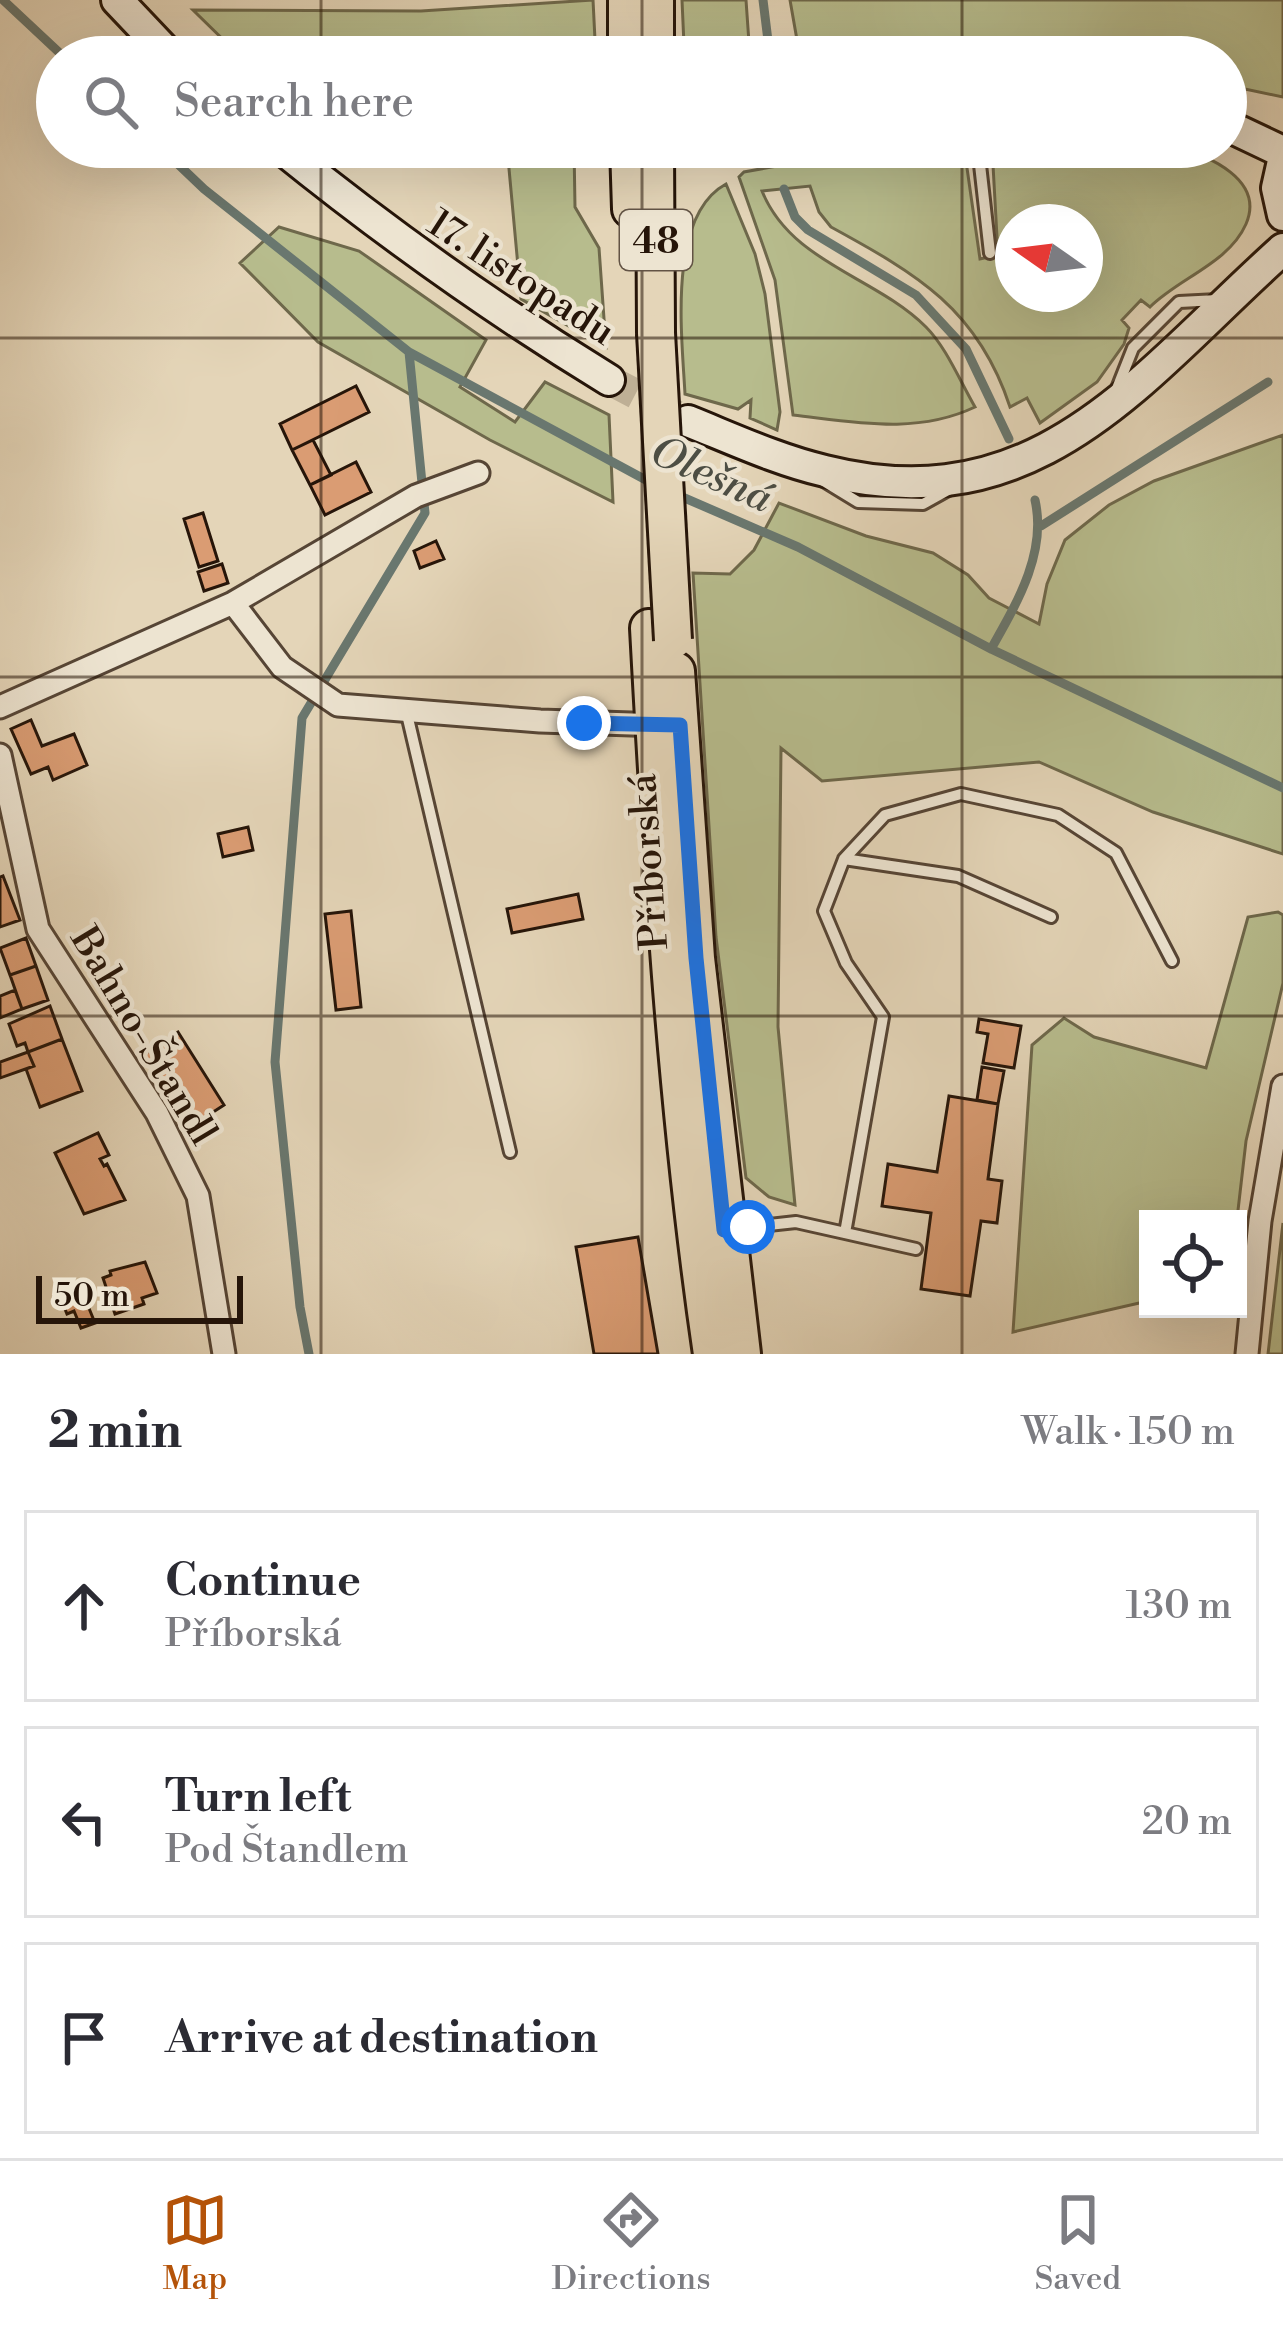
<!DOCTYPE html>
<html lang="en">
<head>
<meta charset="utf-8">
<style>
  :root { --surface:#fff; --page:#f7f7f7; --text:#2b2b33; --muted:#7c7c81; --line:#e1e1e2; --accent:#b45309 }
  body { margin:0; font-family:"Libre Bodoni",serif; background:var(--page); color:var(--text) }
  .controls { position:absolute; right:36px; bottom:36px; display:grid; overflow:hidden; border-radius:0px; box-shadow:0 12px 48px #0002 }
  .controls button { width:108px; height:108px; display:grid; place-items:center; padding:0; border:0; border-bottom:3px solid var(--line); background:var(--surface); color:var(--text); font:60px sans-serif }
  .compass { position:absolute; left:995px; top:204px; width:108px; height:108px; border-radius:50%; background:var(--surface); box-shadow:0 12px 48px #0002; rotate:284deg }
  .scale { position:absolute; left:36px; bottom:30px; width:207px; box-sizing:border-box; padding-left:12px; border:6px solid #261509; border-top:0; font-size:33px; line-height:42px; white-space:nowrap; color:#261509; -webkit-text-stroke:9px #ede4d1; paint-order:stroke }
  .stop { position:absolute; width:36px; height:36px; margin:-27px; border:9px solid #1a73e8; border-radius:50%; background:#fff }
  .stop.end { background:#1a73e8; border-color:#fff; box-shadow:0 3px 12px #0008 }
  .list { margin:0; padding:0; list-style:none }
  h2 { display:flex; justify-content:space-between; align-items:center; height:156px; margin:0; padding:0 48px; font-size:51px }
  h2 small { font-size:39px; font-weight:400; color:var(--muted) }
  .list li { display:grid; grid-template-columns:78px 1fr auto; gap:36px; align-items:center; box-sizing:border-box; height:192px; margin:0 24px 24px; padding:0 24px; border:3px solid var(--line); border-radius:0px }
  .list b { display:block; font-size:45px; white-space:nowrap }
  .list p { margin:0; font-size:39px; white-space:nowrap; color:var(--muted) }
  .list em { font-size:39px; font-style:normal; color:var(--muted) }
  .icon { flex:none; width:66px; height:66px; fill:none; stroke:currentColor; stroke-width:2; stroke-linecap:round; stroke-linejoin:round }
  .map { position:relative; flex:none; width:1283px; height:1354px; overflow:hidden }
  .search { position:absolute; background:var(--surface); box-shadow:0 12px 48px #0002; left:36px; right:36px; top:36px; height:132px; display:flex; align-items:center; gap:30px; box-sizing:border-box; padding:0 42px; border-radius:66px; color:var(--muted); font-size:45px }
  .sheet { height:804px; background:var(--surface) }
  nav { display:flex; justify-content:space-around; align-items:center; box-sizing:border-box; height:168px; border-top:3px solid var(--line); background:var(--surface); font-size:33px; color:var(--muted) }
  nav a { display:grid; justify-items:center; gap:6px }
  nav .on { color:var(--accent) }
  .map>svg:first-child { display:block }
  .green { fill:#b7bc8d; stroke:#6e684b; stroke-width:3; fill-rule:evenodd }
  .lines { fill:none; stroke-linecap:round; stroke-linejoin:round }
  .stream { stroke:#69776f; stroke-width:9 }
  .building { fill:#da9c73; stroke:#261509; stroke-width:3 }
  .secondary-tunnel { stroke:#beaf95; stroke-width:30; stroke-dasharray:30 15; stroke-linecap:butt }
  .lane-casing { stroke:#564535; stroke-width:16 }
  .street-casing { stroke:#564535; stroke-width:27 }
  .secondary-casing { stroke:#261509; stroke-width:36 }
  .primary-casing { stroke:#261509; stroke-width:42 }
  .lane { stroke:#ede4d1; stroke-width:10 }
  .street { stroke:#ede4d1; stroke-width:21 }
  .secondary { stroke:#ede4d1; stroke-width:30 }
  .primary { stroke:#e4d5b8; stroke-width:36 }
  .primary-bridge-casing { stroke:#261509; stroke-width:42; stroke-linecap:butt }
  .primary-bridge { stroke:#e4d5b8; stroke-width:36 }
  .route { stroke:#1a73e8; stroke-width:15 }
  .grid { fill:none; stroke:#261509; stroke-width:3; stroke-opacity:0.55 }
  .labels { text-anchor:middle; stroke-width:9; stroke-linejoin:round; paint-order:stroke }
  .shield { fill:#ede4d1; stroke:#625345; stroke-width:3 }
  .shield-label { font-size:36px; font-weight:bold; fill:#261509 }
  .street-label { font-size:39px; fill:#261509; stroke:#ede4d1 }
  .water-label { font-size:42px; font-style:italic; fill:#4d4e44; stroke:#ede4d1 }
</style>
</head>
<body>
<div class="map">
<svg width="1283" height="1354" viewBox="0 0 1283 1354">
  <rect width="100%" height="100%" fill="#e4d5b8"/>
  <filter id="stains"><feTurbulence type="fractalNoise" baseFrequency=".00167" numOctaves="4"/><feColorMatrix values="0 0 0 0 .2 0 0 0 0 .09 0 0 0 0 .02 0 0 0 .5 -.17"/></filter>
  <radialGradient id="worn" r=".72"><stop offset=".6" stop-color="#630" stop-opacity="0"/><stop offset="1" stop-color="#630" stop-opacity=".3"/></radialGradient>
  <!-- green -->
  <path class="green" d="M593 0 595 40 586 57H241L193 10 421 11Z
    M682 0H746L750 57H690L684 45Z
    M790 0H1283V97L1226 85V57H800Z
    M507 147H574L575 207 599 248 606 347 521 299Z
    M882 147H964L980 259 998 255 992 147C1034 147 1077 147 1120 147 1138 147 1158 144 1175 148 1209 155 1265 180 1246 224 1229 263 1179 278 1150 307L1141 300 1122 320 1129 328 1124 344 1097 382 1040 423 1027 398 1010 407C978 309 917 274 831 227L819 212 810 186 762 191C791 263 875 276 926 327 946 347 960 381 975 407 916 435 855 422 793 415L775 280 739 177 744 172ZM1013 222H1085V294H1013Z
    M726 184 755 254 765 294 780 412 777 430 750 418 751 400 738 409 685 394C682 336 667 216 726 184Z
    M279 227 359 251 486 340 460 387 515 422 545 382 609 415 613 502 490 440 318 342 240 263Z
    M1283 435V854L1153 812 1039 762 822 781 781 748 778 1027 795 1205 769 1197 746 1178 716 937 693 573 730 574 754 550 779 503 866 536 933 553 968 575 989 598 1039 624 1047 584 1065 540 1109 505 1154 481Z
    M1278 912 1283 915V983L1246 1141 1237 1219H1148V1301L1013 1332 1032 1045 1064 1018 1094 1037 1206 1068 1248 917Z
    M1283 1223V1354H1268Z"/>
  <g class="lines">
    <!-- stream -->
    <path class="stream" d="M3 0 64 57
      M763 0 770 57
      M160 147 204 189 409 352 657 486
      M784 189 795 217 808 230 916 295 966 349 1009 439
      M673 493 798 547 991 649 1283 788
      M1041 526 1268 382
      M991 649C1017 603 1047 553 1035 500
      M309 1354 300 1307 275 1062 302 718 425 513 409 352"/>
  </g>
  <!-- building -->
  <path class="building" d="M356 386 369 412 292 450 280 424Z
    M313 440 331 475 310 485 292 450Z
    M356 462 371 492 325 515 310 485Z
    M203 513 218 561 199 567 184 519Z
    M436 541 444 559 420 568 414 551Z
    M222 564 228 583 204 591 198 572Z
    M31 720 42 746 74 734 87 765 53 780 48 767 31 774 11 729Z
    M248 827 253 850 223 857 218 834Z
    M3 876 20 920 0 927V877Z
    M578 894 583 919 512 933 507 909Z
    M351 911 361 1007 336 1010 325 914Z
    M26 938 36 966 10 975 0 948Z
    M36 966 48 1000 22 1009 10 975Z
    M15 990 22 1009 0 1018V996Z
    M50 1006 62 1039 28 1052 25 1043 17 1046 9 1024Z
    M979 1019 1021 1026 1014 1068 983 1063 988 1034 977 1032Z
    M178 1032 224 1105 190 1127 143 1055Z
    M62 1039 82 1091 40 1107 26 1069 34 1066 28 1052Z
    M28 1052 34 1066 0 1078V1062Z
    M982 1067 1004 1071 998 1104 977 1100Z
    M949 1096 998 1104 988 1179 1002 1181 997 1223 981 1221 970 1296 921 1289 931 1213 882 1206 888 1164 937 1172Z
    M98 1133 109 1155 100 1159 104 1166 107 1164 125 1200 84 1214 55 1153Z
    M638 1237 658 1354H594L576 1247Z
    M145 1262 157 1293 142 1298 144 1304 115 1314 103 1278 111 1275 110 1271Z
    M82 1291 95 1323 81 1328 74 1311 67 1314 61 1299Z"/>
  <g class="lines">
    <!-- secondary-tunnel -->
    <path class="secondary-tunnel" d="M609 380 678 416"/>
    <defs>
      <path id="lane" d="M948 57 1016 45
        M978 147 990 253
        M1116 391 1133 348 1179 302 1218 300
        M822 480 858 502 923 504 950 489
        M406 710 510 1152
        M844 859 958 876 1051 917
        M733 1229 796 1222 845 1233 883 1017 846 963 824 911 844 859 885 815 961 794 1058 815 1116 853 1172 961
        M845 1233 916 1249"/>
      <path id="street" d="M233 603 282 667 338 705 540 721 662 725
        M0 707 233 603 416 496 478 473
        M0 755 38 929 157 1113 198 1196 224 1354
        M1247 1354 1260 1221 1283 1086"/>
      <path id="secondary" d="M117 0 171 57
        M1226 125 1283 152
        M280 147C385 232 493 309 609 380
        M1283 161 1277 188 1283 215
        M688 421C733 439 778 460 825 471 1040 525 1142 375 1283 249"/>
      <path id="primary" d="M627 0V57
        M655 57V0
        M629 147 631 209
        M655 147 656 333
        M649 628C662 870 677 1114 712 1354
        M676 671 696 958 742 1354"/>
    </defs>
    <!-- lane casing -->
    <use href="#lane" class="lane-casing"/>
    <!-- street casing -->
    <use href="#street" class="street-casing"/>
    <!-- secondary casing -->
    <use href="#secondary" class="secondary-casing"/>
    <!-- primary casing -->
    <use href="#primary" class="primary-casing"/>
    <!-- lane -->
    <use href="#lane" class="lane"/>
    <!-- street -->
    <use href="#street" class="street"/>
    <!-- secondary -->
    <use href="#secondary" class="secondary"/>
    <!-- primary -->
    <use href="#primary" class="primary"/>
    <defs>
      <path id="primary-bridge" d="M656 333 673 640"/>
    </defs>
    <!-- primary-bridge casing -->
    <use href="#primary-bridge" class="primary-bridge-casing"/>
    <!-- primary-bridge -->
    <use href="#primary-bridge" class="primary-bridge"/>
  </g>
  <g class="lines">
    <!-- route -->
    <path class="route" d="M584 723 680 725 696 958 724 1230 748 1227"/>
  </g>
  <!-- grid -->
  <path class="grid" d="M321 0V57M642 0V57M962 0V57M321 147V1354M642 147V1354M962 147V1354M0 338H1283M0 677H1283M0 1016H1283"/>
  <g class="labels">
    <!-- shield labels -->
    <rect class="shield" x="620" y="210" width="72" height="60" rx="9"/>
    <g class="shield-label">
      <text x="656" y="253">48</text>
    </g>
    <!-- street labels -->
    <g class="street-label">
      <text transform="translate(522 276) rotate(33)" y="14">17. listopadu</text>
      <text transform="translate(647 862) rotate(-94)" y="14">Příborská</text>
      <text transform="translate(145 1035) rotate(59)" y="14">Bahno-Štandl</text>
    </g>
    <!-- water labels -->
    <g class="water-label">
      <text transform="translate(712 473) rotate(24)" y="15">Olešná</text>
    </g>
  </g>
  <rect width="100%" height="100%" filter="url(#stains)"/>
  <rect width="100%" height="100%" fill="url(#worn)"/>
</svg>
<div class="controls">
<button><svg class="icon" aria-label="locate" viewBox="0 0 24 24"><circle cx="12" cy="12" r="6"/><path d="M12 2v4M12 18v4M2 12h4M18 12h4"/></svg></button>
</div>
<svg class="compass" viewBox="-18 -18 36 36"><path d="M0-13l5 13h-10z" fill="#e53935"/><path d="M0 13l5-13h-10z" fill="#7c7c81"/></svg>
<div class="scale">50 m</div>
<div class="stop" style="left:748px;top:1227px"></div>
<div class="stop end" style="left:584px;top:723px"></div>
<div class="search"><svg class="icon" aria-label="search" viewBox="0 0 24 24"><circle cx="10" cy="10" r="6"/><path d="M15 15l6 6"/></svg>Search here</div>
</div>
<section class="sheet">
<h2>2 min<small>Walk · 150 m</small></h2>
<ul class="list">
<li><svg class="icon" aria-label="ahead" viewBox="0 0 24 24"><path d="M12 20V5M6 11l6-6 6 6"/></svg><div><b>Continue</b><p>Příborská</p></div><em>130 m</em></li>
<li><svg class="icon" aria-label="left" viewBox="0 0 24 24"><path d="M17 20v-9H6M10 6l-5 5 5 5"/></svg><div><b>Turn left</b><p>Pod Štandlem</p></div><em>20 m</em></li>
<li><svg class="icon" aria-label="arrive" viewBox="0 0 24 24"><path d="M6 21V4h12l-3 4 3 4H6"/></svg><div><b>Arrive at destination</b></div></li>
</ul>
</section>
<nav>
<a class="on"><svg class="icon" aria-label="map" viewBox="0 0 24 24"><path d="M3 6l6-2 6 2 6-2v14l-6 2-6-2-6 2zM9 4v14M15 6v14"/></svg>Map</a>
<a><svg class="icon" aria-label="directions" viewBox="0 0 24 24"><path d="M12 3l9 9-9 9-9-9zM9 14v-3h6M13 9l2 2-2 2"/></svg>Directions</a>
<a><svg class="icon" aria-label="saved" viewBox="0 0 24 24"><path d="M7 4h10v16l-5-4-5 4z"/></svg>Saved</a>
</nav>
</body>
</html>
